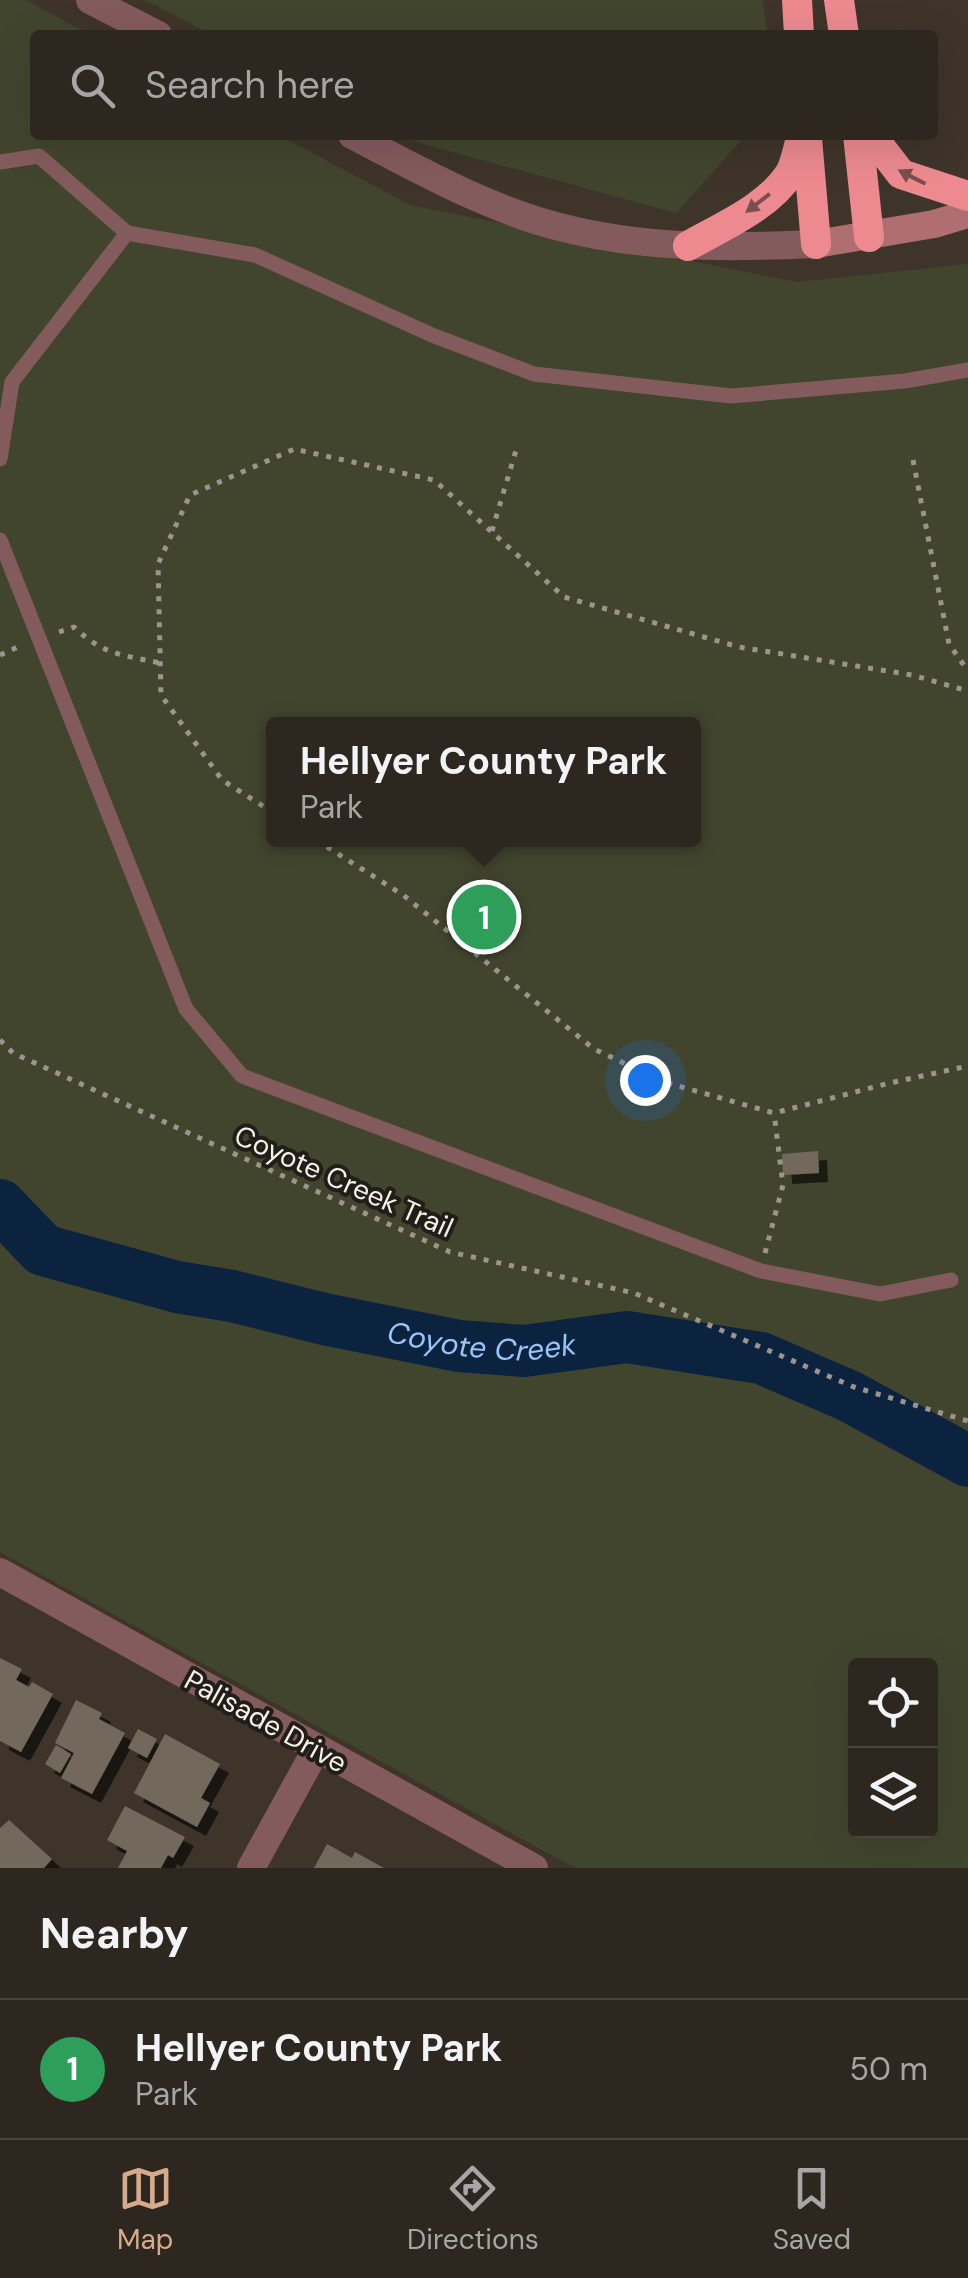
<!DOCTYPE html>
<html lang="en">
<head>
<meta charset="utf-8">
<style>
  :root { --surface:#2e2720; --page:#3a332d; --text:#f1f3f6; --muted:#a7a5a5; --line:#49443e; --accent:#d6ab8b }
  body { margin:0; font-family:"DM Sans",sans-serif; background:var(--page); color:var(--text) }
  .controls { position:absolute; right:30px; bottom:30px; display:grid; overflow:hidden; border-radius:10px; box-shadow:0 10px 40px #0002 }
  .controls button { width:90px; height:90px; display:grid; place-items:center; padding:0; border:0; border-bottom:2px solid var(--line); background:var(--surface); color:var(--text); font:50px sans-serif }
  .you { position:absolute; left:645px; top:1080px; width:35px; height:35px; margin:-25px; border:8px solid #fff; border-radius:50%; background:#1a73e8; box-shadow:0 0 0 15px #1a73e833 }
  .badge { display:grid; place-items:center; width:65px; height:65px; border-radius:50%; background:var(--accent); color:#fff; font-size:32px; font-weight:700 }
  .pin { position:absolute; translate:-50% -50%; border:5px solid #fff; box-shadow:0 2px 10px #0006 }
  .popup { position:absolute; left:266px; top:717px; width:435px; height:130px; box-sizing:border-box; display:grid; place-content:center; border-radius:10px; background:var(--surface); filter:drop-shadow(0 2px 8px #0005); font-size:32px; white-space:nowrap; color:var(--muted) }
  .popup b { font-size:38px; color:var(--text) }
  .popup::after { content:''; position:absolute; left:50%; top:100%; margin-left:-20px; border:20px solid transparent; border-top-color:var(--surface) }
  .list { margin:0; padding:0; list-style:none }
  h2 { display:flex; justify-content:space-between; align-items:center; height:130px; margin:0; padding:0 40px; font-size:42px }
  h2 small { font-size:32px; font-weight:400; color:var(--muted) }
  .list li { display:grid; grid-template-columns:65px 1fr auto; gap:30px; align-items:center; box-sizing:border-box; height:140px; padding:0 40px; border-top:2px solid var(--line) }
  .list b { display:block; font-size:38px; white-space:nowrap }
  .list p { margin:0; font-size:32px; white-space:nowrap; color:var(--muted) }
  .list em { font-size:32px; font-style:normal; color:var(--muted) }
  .icon { flex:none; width:55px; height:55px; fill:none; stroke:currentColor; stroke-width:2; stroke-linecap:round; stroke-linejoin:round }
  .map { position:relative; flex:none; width:968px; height:1868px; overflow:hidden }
  .search { position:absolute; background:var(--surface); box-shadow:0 10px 40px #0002; left:30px; right:30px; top:30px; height:110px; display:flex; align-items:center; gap:25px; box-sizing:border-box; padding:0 35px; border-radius:10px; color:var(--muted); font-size:38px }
  .sheet { height:270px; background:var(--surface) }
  nav { display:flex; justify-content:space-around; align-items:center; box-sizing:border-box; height:140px; border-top:2px solid var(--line); background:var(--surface); font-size:28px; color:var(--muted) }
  nav a { display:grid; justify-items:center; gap:5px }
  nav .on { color:var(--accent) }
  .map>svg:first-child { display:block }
  .green { fill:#42452e; fill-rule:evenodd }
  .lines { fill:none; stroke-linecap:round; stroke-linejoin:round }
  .river { stroke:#0c233f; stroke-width:52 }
  .building { fill:#72685c; filter:url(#shadow) }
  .path { stroke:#9d958d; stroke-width:5; stroke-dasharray:5 8; stroke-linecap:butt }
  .service { stroke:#845b5d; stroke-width:15 }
  .minor { stroke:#845b5d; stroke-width:28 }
  .tertiary { stroke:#845b5d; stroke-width:28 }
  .secondary { stroke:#af6f72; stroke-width:28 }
  .motorway { stroke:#ec8a90; stroke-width:30 }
  .oneway { fill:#7c4e4e }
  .labels { text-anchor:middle; stroke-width:8; stroke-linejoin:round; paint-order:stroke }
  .street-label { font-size:28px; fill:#f6f0e9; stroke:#211d18 }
  .water-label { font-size:30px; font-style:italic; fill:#99c4fa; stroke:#211d18 }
</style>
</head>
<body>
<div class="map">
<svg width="968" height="1868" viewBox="0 0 968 1868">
  <defs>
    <filter id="shadow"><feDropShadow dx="9" dy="9" stdDeviation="0" flood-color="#0009"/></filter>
  </defs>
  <rect width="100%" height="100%" fill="#3e342a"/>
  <!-- green -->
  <path class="green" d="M0 0H25L91 35H35V135H279L410 205 797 282 968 264V1868H575L0 1552ZM274 724H694V840H274ZM856 1666H930V1830H856Z
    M145 0H763L767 35H212Z
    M402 135H746L676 213 416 142Z"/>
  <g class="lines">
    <!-- river -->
    <path class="river" id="s1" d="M0 1205 43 1250 177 1287 232 1296 324 1319 459 1346 524 1351 627 1337 761 1358 849 1396 968 1461"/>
  </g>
  <!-- building -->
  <path class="building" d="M818 1151 819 1173 783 1175 782 1154Z
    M0 1658 22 1669 16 1680 29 1687 32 1682 53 1694 21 1752 0 1741Z
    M76 1700 102 1713 99 1719 125 1733 92 1794 61 1778 74 1753 55 1743Z
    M138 1729 157 1739 147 1758 128 1748Z
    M165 1734 220 1764 201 1798 210 1803 197 1827 134 1793Z
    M56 1745 71 1754 60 1773 45 1764Z
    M125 1806 185 1837 173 1858 168 1855 161 1868H118L127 1851 107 1840Z
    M9 1820 52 1859 44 1868H0V1828Z
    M327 1844 352 1858 355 1852 384 1868H314Z"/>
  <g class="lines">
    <!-- path -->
    <path class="path" d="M913 460 949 644 968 671
      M492 531 517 447
      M59 632 74 627C103 655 123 655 160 663
      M0 655 20 646
      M274 813 222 780 161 695 158 564 190 495 294 449 434 480 564 597 739 647 912 675 968 691
      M316 840 403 895 594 1049 664 1082 774 1113 890 1083 968 1066
      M0 1040 13 1053 450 1252 634 1293 854 1387 968 1421
      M765 1253 783 1185 774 1113"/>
    <!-- service -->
    <path class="service" d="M0 162 39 156 127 233 255 255 432 335 534 374 731 396 905 381 968 370
      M0 459 12 382 127 233
      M0 540 186 1009 242 1076 761 1271 880 1294 951 1280"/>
    <!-- minor -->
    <path class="minor" d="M251 1868 317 1748"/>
    <!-- tertiary -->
    <path class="tertiary" d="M90 0 158 35
      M352 135C418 169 484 207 556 226 641 249 729 248 816 244
      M0 1572 534 1868"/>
    <!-- secondary -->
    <path class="secondary" d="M816 244 934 224 968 214"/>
    <!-- motorway -->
    <path class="motorway" d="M797 0 799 35
      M839 0 844 35
      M858 135 869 237
      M871 135 901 174 968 196
      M807 138 816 244
      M688 246C721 227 769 207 790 173 796 162 798 147 802 135"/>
  </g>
  <!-- one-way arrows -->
  <defs><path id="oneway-solid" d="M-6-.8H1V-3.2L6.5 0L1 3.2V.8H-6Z" transform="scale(2.5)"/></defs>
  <g class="oneway">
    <use href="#oneway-solid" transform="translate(912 177) rotate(-153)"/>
    <use href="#oneway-solid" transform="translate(758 203) rotate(142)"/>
  </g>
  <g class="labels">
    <!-- street labels -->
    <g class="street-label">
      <text transform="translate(344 1181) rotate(24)" y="10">Coyote Creek Trail</text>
      <text transform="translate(266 1721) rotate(29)" y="10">Palisade Drive</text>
    </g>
    <!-- water labels -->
    <g class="water-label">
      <text dy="10" stroke="none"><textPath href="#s1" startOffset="512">Coyote Creek</textPath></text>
    </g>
  </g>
</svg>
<div class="controls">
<button><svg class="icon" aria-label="locate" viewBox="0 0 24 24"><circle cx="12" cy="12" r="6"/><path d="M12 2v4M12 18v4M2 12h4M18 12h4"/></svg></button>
<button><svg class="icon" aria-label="layers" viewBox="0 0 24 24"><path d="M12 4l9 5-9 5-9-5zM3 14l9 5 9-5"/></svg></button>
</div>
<div class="you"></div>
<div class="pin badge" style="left:484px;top:917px;background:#2e9e5b">1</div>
<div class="popup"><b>Hellyer County Park</b>Park</div>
<div class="search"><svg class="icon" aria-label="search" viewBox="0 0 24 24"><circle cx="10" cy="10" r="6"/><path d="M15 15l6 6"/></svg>Search here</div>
</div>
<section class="sheet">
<h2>Nearby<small></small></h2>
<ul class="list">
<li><span class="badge" style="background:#2e9e5b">1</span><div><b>Hellyer County Park</b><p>Park</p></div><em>50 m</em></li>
</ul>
</section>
<nav>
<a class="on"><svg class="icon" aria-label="map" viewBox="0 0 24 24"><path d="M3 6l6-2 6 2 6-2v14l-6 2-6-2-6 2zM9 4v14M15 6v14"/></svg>Map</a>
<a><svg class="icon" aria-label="directions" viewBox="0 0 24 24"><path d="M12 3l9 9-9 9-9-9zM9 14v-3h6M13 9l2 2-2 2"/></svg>Directions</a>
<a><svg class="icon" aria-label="saved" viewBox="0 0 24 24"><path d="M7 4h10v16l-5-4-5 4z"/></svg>Saved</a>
</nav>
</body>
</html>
